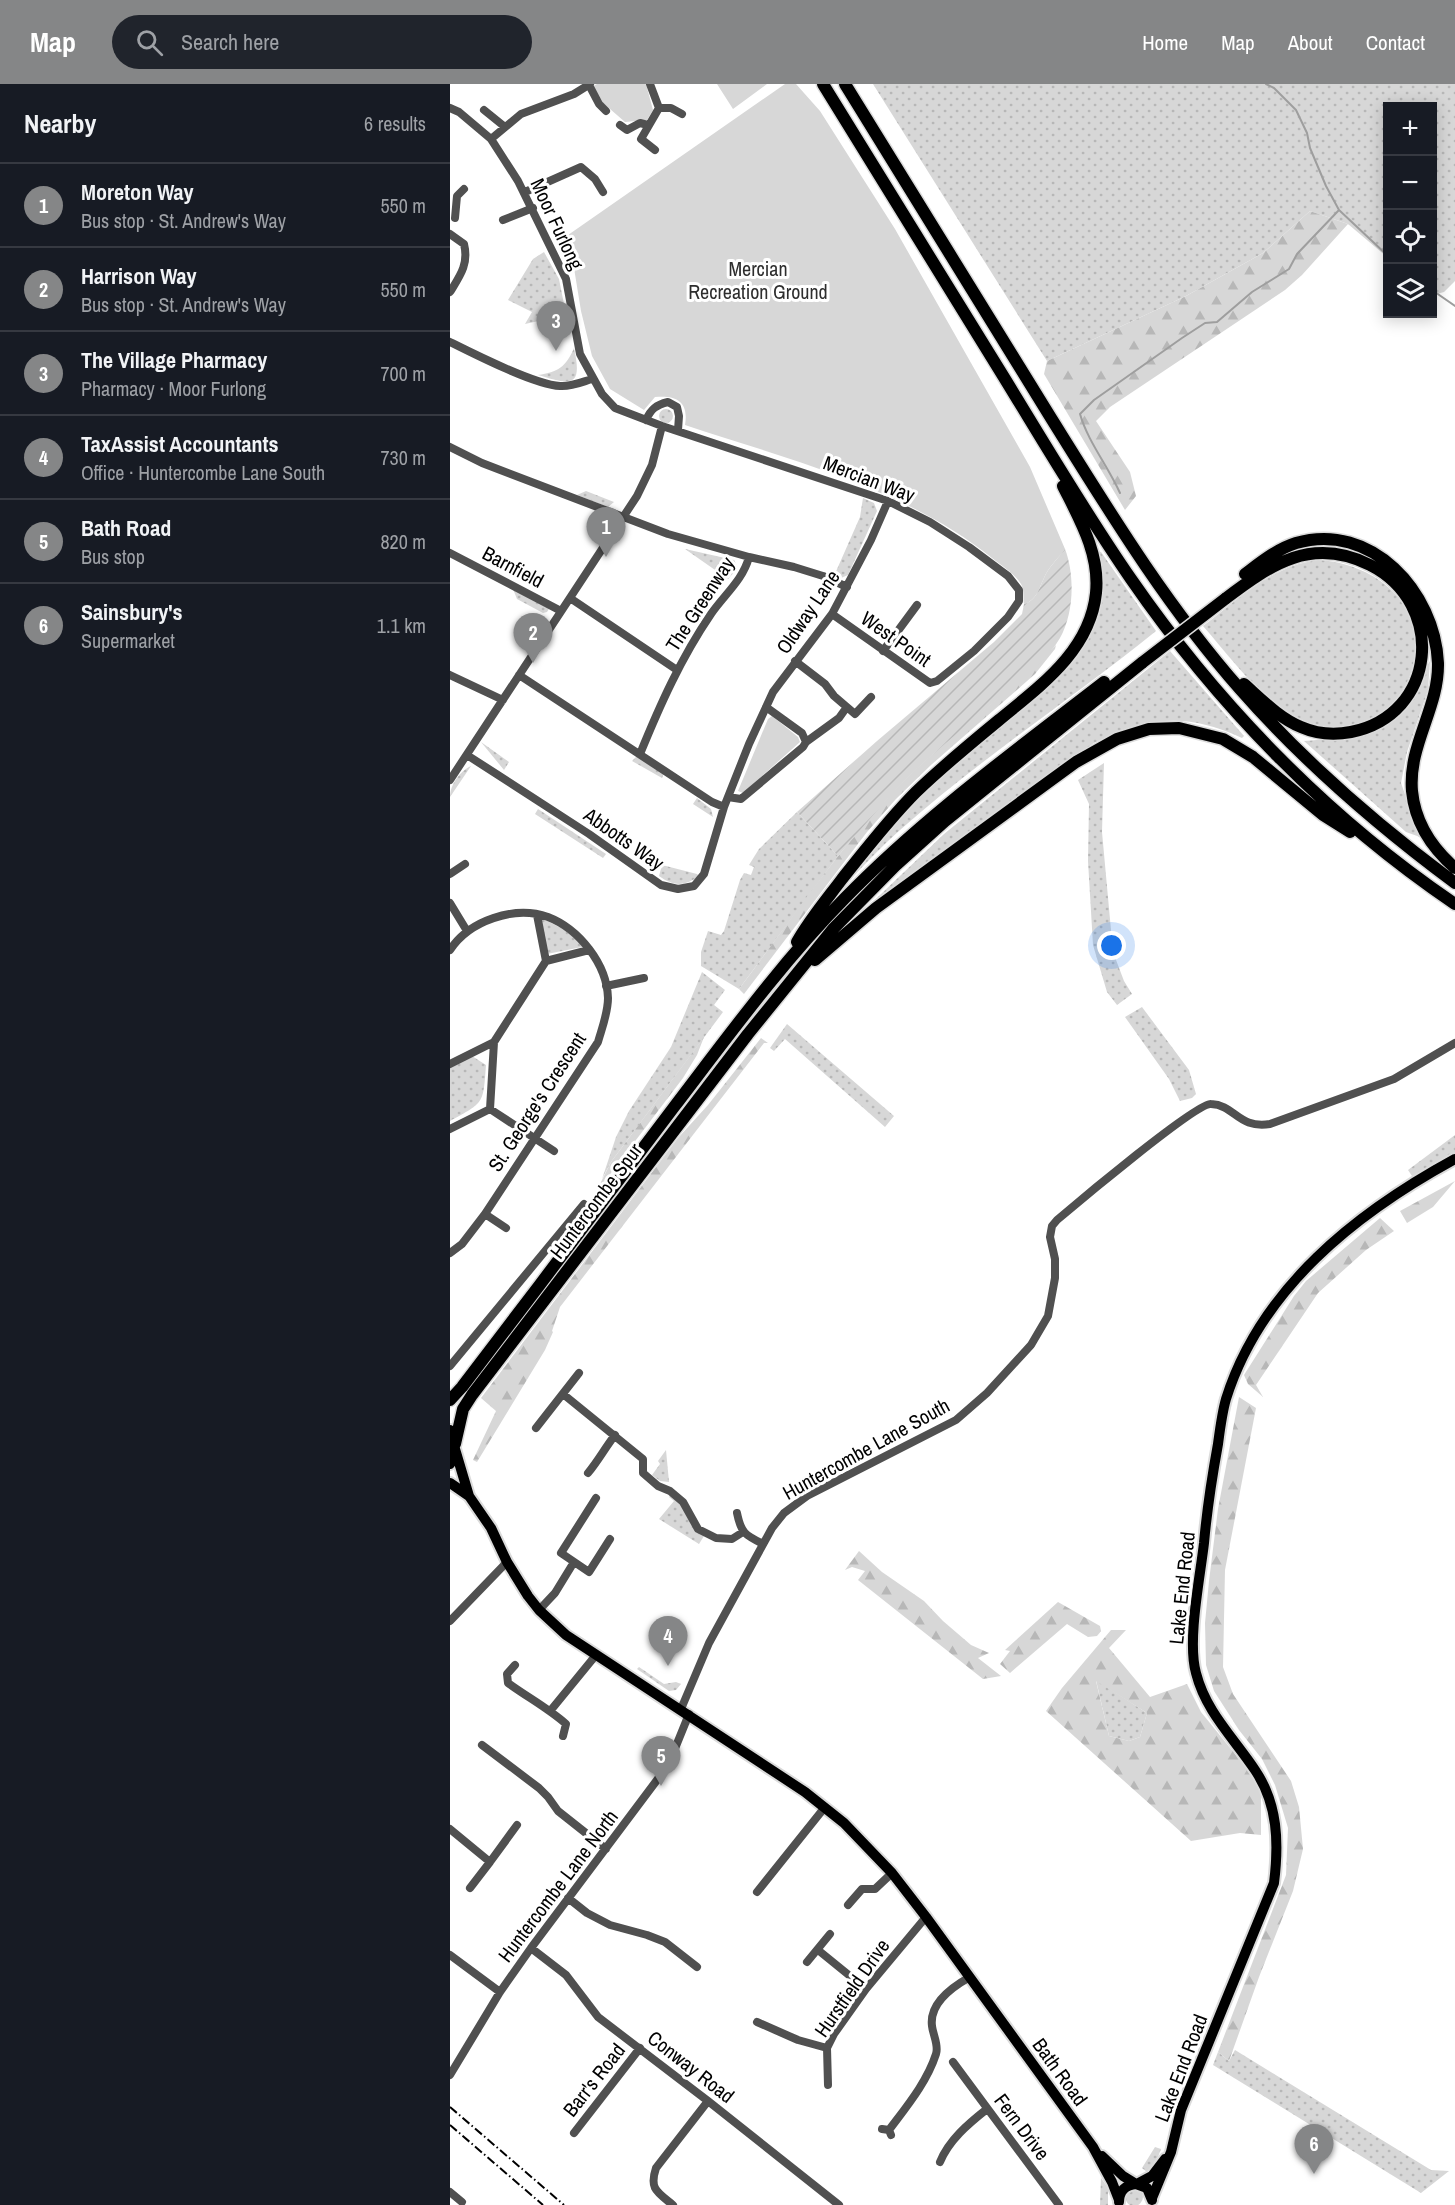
<!DOCTYPE html>
<html lang="en">
<head>
<meta charset="utf-8">
<style>
  :root { --surface:#171b24; --page:#20242c; --text:#f1f3f6; --muted:#9ea1a6; --line:#363941; --accent:#858687 }
  body { margin:0; font-family:"Archivo Narrow",sans-serif; background:var(--page); color:var(--text) }
  .controls { position:absolute; right:18px; top:18px; display:grid; overflow:hidden; border-radius:0px; box-shadow:0 3px 15px #0003 }
  .controls button { width:54px; height:54px; display:grid; place-items:center; padding:0; border:0; border-bottom:2px solid var(--line); background:var(--surface); color:var(--text); font:30px sans-serif }
  .you { position:absolute; left:662px; top:862px; width:21px; height:21px; margin:-15px; border:4px solid #fff; border-radius:50%; background:#1a73e8; box-shadow:0 0 0 9px #1a73e833 }
  .badge { display:grid; place-items:center; width:39px; height:39px; border-radius:50%; background:var(--accent); color:#fff; font-size:20px; font-weight:700 }
  .pin { position:absolute; translate:-50% -50px; filter:drop-shadow(0 2px 3px #0008) }
  .pin::after { content:''; position:absolute; top:32px; width:21px; height:18px; background:inherit; clip-path:polygon(0 0,100% 0,50% 100%) }
  .list { margin:0; padding:0; list-style:none }
  h2 { display:flex; justify-content:space-between; align-items:center; height:78px; margin:0; padding:0 24px; font-size:26px }
  h2 small { font-size:20px; font-weight:400; color:var(--muted) }
  .list li { display:grid; grid-template-columns:39px 1fr auto; gap:18px; align-items:center; box-sizing:border-box; height:84px; padding:0 24px; border-top:2px solid var(--line) }
  .list b { display:block; font-size:22px; white-space:nowrap }
  .list p { margin:0; font-size:20px; white-space:nowrap; color:var(--muted) }
  .list em { font-size:20px; font-style:normal; color:var(--muted) }
  .icon { flex:none; width:33px; height:33px; fill:none; stroke:currentColor; stroke-width:2; stroke-linecap:round; stroke-linejoin:round }
  .map { position:relative; flex:none; width:1005px; height:2121px; overflow:hidden }
  header { display:flex; align-items:center; gap:36px; box-sizing:border-box; height:84px; padding:0 30px; background:var(--accent); color:#fff }
  header strong { font-size:28px }
  nav { display:flex; gap:33px; margin-inline-start:auto; font-size:21px }
  .search { width:420px; height:54px; background:var(--page); display:flex; align-items:center; gap:15px; box-sizing:border-box; padding:0 21px; border-radius:33px; color:var(--muted); font-size:22px }
  main { display:flex }
  aside { flex:1; background:var(--surface) }
  .map>svg:first-child { display:block }
  .grass { fill:url(#grass-dots) }
  .forest { fill:url(#forest-firs); fill-rule:evenodd }
  .park { fill:#d7d7d7 }
  .garden { fill:url(#garden-furrows) }
  .lines { fill:none; stroke-linecap:round; stroke-linejoin:round }
  .stream { stroke:#9e9e9e; stroke-width:2 }
  .major-casing { stroke:#dbdbdb; stroke-width:14 }
  .highway-casing { stroke:#dbdbdb; stroke-width:15 }
  .minor { stroke:#505050; stroke-width:8 }
  .major { stroke:#000; stroke-width:10 }
  .highway { stroke:#000; stroke-width:12 }
  .rail { stroke:#000; stroke-width:2; stroke-dasharray:9 3 1.5 3; stroke-linecap:butt }
  .highway-bridge-casing { stroke:#dbdbdb; stroke-width:15; stroke-linecap:butt }
  .highway-bridge { stroke:#000; stroke-width:12 }
  .labels { text-anchor:middle; stroke-width:6; stroke-linejoin:round; paint-order:stroke }
  .street-label { font-size:20px; fill:#000; stroke:#fff }
  .park-label { font-size:20px; fill:#2e2e2e; stroke:#fff }
</style>
</head>
<body>
<header>
<strong>Map</strong>
<div class="search"><svg class="icon" aria-label="search" viewBox="0 0 24 24"><circle cx="10" cy="10" r="6"/><path d="M15 15l6 6"/></svg>Search here</div>
<nav><a>Home</a><a>Map</a><a>About</a><a>Contact</a></nav>
</header>
<main>
<aside>
<h2>Nearby<small>6 results</small></h2>
<ul class="list">
<li><span class="badge">1</span><div><b>Moreton Way</b><p>Bus stop · St. Andrew's Way</p></div><em>550 m</em></li>
<li><span class="badge">2</span><div><b>Harrison Way</b><p>Bus stop · St. Andrew's Way</p></div><em>550 m</em></li>
<li><span class="badge">3</span><div><b>The Village Pharmacy</b><p>Pharmacy · Moor Furlong</p></div><em>700 m</em></li>
<li><span class="badge">4</span><div><b>TaxAssist Accountants</b><p>Office · Huntercombe Lane South</p></div><em>730 m</em></li>
<li><span class="badge">5</span><div><b>Bath Road</b><p>Bus stop</p></div><em>820 m</em></li>
<li><span class="badge">6</span><div><b>Sainsbury's</b><p>Supermarket</p></div><em>1.1 km</em></li>
</ul>
</aside>
<div class="map">
<svg width="1005" height="2121" viewBox="0 0 1005 2121">
  <defs>
    <pattern id="grass-dots" width="8" height="8" patternUnits="userSpaceOnUse" patternTransform="scale(1.5)"><rect width="8" height="8" fill="#d7d7d7"/><path d="M2 2h.1M6 6h.1" fill="none" stroke="#b7b7b7" stroke-width="1.8" stroke-linecap="round"/></pattern>
    <pattern id="forest-firs" width="22" height="20" patternUnits="userSpaceOnUse" patternTransform="scale(1.5)"><rect width="22" height="20" fill="#d7d7d7"/><path d="M5 1l3.5 6h-7zM16 11l3.5 6h-7z" fill="#b7b7b7"/></pattern>
    <pattern id="garden-furrows" width="10" height="10" patternUnits="userSpaceOnUse" patternTransform="scale(1.5)"><rect width="10" height="10" fill="#d7d7d7"/><path d="M-1 1l2-2M0 10L10 0M9 11l2-2" fill="none" stroke="#b7b7b7"/></pattern>
  </defs>
  <rect width="100%" height="100%" fill="#fff"/>
  <!-- grass -->
  <path class="grass" d="M423 0H1005V197L994 208 983 211 982 22H938L937 173 898 140 860 127 813 169 736 212 597 277Z
    M94 168 109 195 117 235 111 232 75 240 82 228 58 216 83 175Z
    M124 264C133 304 121 301 88 291 108 288 116 283 124 264Z
    M209 332a7 7 0 1 1 14 0a7 7 0 1 1-14 0Z
    M136 407 164 418 158 423 127 411Z
    M413 414 424 419 427 427 398 491 391 494 384 492 410 433Z
    M235 465 284 476 288 484 278 495Z
    M648 467 651 468 706 547C622 615 531 674 450 746 432 762 415 780 398 798L427 759 474 707 605 596 634 559 651 486Z
    M868 476C919 479 969 512 965 568 964 587 956 604 944 618 930 632 912 641 892 643 878 644 864 642 852 636 811 617 782 575 753 542 789 515 821 482 868 476Z
    M63 505 99 525 97 528 93 529 67 515Z
    M720 567 794 652 792 654C735 628 699 633 644 659L408 832 494 750Z
    M980 577 978 606 957 668 951 699 970 753 956 748 854 657C893 654 939 652 961 614 968 602 972 589 980 577Z
    M31 658 59 678 54 686Z
    M187 672 214 689 212 694 182 677Z
    M654 679 652 748 663 868 674 897 682 910 667 921 657 908 643 861 638 777 639 720 628 696Z
    M21 682 0 713C0 701 10 687 21 682Z
    M247 714 261 725 263 733 243 720Z
    M88 725 156 770 153 774 85 730Z
    M347 728 388 772 289 905 251 882V868L258 847 271 851 274 847 290 796 294 789 301 791 304 783 299 781 309 765Z
    M212 781 247 790 249 792C234 803 223 802 209 792Z
    M92 835C108 841 120 849 133 861L132 863 97 870 90 838Z
    M252 888 275 906 264 921 273 928 161 1078 152 1095 166 1053 179 1027 221 963Z
    M692 923 739 986 746 1010 742 1014 730 1017 719 995 675 933Z
    M337 940 444 1032 435 1043 335 955 324 967 320 964Z
    M22 972 36 981C33 1020 35 1018 0 1037V982Z
    M1005 1051V1069L968 1091 962 1092 958 1086Z
    M216 1366 219 1398 210 1397 202 1391 210 1380 208 1377Z
    M221 1410 226 1414 254 1452 249 1460 209 1435 224 1417 219 1413Z
    M189 1583 214 1600 226 1598 231 1600 226 1606 219 1607 187 1585Z
    M646 1596 697 1629 690 1653 679 1657 659 1652Z
    M785 1966 981 2086 999 2087 971 2109 763 1981 768 1968 779 1977Z
    M705 2063 711 2065 708 2073 697 2088 692 2084Z
    M651 2094 658 2104V2121H650Z
    M675 2113a9 9 0 1 1 18 0a9 9 0 1 1-18 0Z"/>
  <!-- forest -->
  <path class="forest" d="M860 127 898 140 852 191 835 206 660 323 646 337 680 388 686 412 675 426 594 290 597 277 736 212 813 169Z
    M606 561 605 565 585 590 481 681 446 715 417 748 294 910 289 905C338 840 384 771 440 711 491 657 553 614 606 561Z
    M254 953 247 971 233 994 145 1110 161 1078Z
    M311 954 318 959H314L110 1223 102 1247 103 1248 95 1266 27 1378 23 1376 46 1327 31 1314 228 1054 258 1021Z
    M1005 1097 983 1123 957 1139 950 1127Z
    M930 1134 944 1147 916 1166 868 1209 806 1301 813 1313 798 1300 794 1291 844 1212 856 1197Z
    M789 1313 806 1324 775 1486 773 1583 783 1610 841 1697 849 1723 853 1765 843 1807 809 1893 779 1977 768 1968 836 1791 838 1744 825 1701 812 1675 789 1646 764 1607 756 1581 755 1539 759 1497 768 1425Z
    M409 1467 432 1488 474 1517 493 1537 521 1561 539 1569 528 1574 551 1592 533 1595 408 1496 415 1487 402 1483 395 1486Z
    M608 1518 650 1542 651 1547 647 1552 638 1553 617 1540 560 1589 550 1580 560 1567 555 1566Z
    M661 1546H676L659 1564 700 1613 737 1600 751 1628 811 1702V1751L790 1749 741 1757 596 1627 612 1604ZM646 1597 697 1629 690 1653 679 1657 659 1652Z"/>
  <!-- park -->
  <path class="park" d="M147 0H196L203 26 197 36 175 38 152 18 143 2Z
    M267 0H317L283 25Z
    M335 0H346L370 27 445 145 580 383 615 465C608 474 598 484 594 494 589 504 587 516 574 520 573 515 574 507 572 502 567 491 552 482 542 474 455 404 340 376 235 341 239 318 227 311 205 313L194 326 160 305 142 272 131 227 124 184 108 158Z
    M322 632 348 653 350 658 293 709 288 707 318 635Z"/>
  <!-- garden -->
  <path class="garden" d="M615 465C625 491 624 529 610 554 599 573 578 589 562 603 531 629 501 654 471 681 441 708 415 741 388 772L347 728 427 657 544 558 572 530 574 520C587 516 589 504 594 494 598 484 608 474 615 465Z"/>
  <g class="lines">
    <!-- stream -->
    <path class="stream" d="M816 0 824 4 846 26 857 49 860 64 876 102 889 126 938 172
      M982 206 1005 222
      M670 409C658 382 638 358 630 330L644 316 732 254 755 239 767 238 802 208 839 185 847 170 889 126"/>
    <defs>
      <path id="major" d="M0 1346C6 1358 7 1369 0 1380
        M5 1365 19 1412 41 1444 57 1478 78 1512 89 1526 116 1551 355 1708 394 1739 442 1789 476 1833 643 2063 662 2098 669 2116
        M0 1399 19 1412
        M652 2072 673 2092 686 2100
        M687 2100 702 2092 715 2075
        M702 2114 721 2068 731 2026 824 1799C829 1759 828 1720 805 1686 783 1653 756 1628 746 1589 737 1557 750 1494 754 1459 757 1425 762 1393 768 1360 770 1345 772 1329 776 1315 811 1204 906 1129 1005 1075
        M669 2118C669 2107 675 2101 686 2100L697 2104 702 2116"/>
      <path id="highway" d="M373 0C434 98 494 197 555 295 596 362 636 430 681 495 768 621 878 734 1005 820
        M395 0C464 111 532 223 601 334 659 427 716 521 790 605 854 678 927 741 1005 799
        M795 490C811 478 827 465 846 459 921 437 985 508 988 579 989 624 958 661 962 707 965 738 982 764 1005 784
        M775 515C821 480 862 452 920 481 997 520 987 631 901 648 885 651 867 650 851 643 829 634 811 615 794 600
        M347 858C360 835 377 815 392 795 416 765 439 735 466 708 492 683 521 659 549 636 590 602 640 567 646 509 650 470 630 436 613 402
        M365 876 426 824 626 678 667 655 699 645 729 644 773 655 803 673 873 731 900 748
        M0 1316 12 1303C83 1210 154 1116 224 1023 279 951 332 878 395 814 474 733 565 667 654 598
        M5 1360 13 1325 22 1311 298 950 383 845 445 782 495 737 693 578"/>
    </defs>
    <!-- major casing -->
    <use href="#major" class="major-casing"/>
    <!-- highway casing -->
    <use href="#highway" class="highway-casing"/>
    <!-- minor -->
    <path class="minor" d="M200 0 209 24 191 55 205 66
      M139 1 149 20 156 27
      M0 24 9 28 41 55 68 97 116 195 130 270 152 310 165 324 212 342 438 417 480 438 519 463 558 492 569 506V517L558 533 524 567 487 597 480 599 382 530
      M209 24H221L232 30
      M34 26 55 43
      M170 41 177 46 190 39 198 41
      M41 55 71 30 124 10 140 0
      M75 108 131 83 145 95 153 108
      M5 134 7 112 14 105
      M53 136 83 124
      M0 150 14 160C19 180 10 192 0 208
      M0 258C24 270 85 301 110 302 121 303 132 298 142 295
      M196 336C201 325 206 321 218 318L227 323 229 332 228 346
      M0 363 32 379 218 450 299 473 344 483 373 492 397 503
      M0 469 111 527
      M120 514 227 586
      M433 567 467 521
      M345 577 375 600 384 612 405 630 421 613
      M0 591 53 616
      M69 591 262 718 274 723
      M356 658 389 634 394 627
      M190 670C210 621 231 574 261 530 274 511 293 496 299 473
      M17 671 139 750 211 801 228 805 244 802 254 790 274 723 299 660 323 608 382 530 421 456 438 417
      M0 696 187 412 202 381 212 342
      M278 713 291 715 353 663 356 658 352 649 316 623
      M0 790 15 780
      M0 819 17 847
      M87 831 96 877
      M0 866C19 837 64 821 98 833 129 845 157 880 158 914 158 929 152 944 148 958L35 1130 12 1160 0 1169
      M96 877 139 866
      M156 902 194 894
      M44 958 96 877
      M0 980 44 958 40 1025 0 1045
      M40 1025 104 1067
      M35 1130 56 1144
      M0 1282 134 1120
      M113 1310 193 1375V1389L208 1402 220 1407 233 1418 248 1445 266 1454 282 1455 293 1448
      M86 1344 129 1289
      M138 1389C148 1377 155 1364 165 1351
      M146 1414 111 1469 139 1488 160 1455
      M287 1429C291 1449 295 1451 313 1460
      M89 1526 105 1509 124 1478
      M0 1537 57 1478
      M65 1581 57 1590 58 1599C77 1613 98 1624 116 1640L113 1652
      M231 1625 259 1559 322 1444 334 1429 357 1412 506 1336 537 1309 581 1261 598 1232 605 1194V1175L600 1153 602 1142 607 1136C627 1119 746 1019 761 1020 785 1021 788 1045 820 1040L944 995 1005 959
      M101 1626 146 1571
      M32 1661 89 1704 98 1713 108 1727 156 1765
      M0 1745 40 1778 20 1804
      M40 1778 67 1741
      M307 1808 375 1723
      M118 1814 137 1829 160 1841 197 1851 215 1858 247 1883
      M398 1821 412 1805H425L442 1789
      M81 1864 116 1891 148 1933 258 2017 389 2121
      M368 1866 416 1905
      M0 1871 50 1908
      M357 1878 380 1850
      M307 1938 348 1956 377 1964
      M503 1978 609 2121
      M0 1991 50 1908 81 1864 210 1692 224 1667 239 1630
      M378 2001 377 1964 384 1950 416 1905 476 1833
      M432 2045 439 2046 441 2051
      M439 2046C457 2022 477 1998 486 1970 489 1961 483 1951 482 1942 479 1919 502 1903 520 1893
      M124 2049 190 1964
      M490 2078C499 2056 518 2040 537 2025
      M0 2108 12 2118
      M223 2121C207 2108 199 2105 206 2084L258 2017"/>
    <!-- major -->
    <use href="#major" class="major"/>
    <!-- highway -->
    <use href="#highway" class="highway"/>
    <!-- rail -->
    <path class="rail" d="M0 2023 114 2121
      M0 2041 93 2121"/>
    <defs>
      <path id="highway-bridge" d="M693 578 775 515"/>
    </defs>
    <!-- highway-bridge casing -->
    <use href="#highway-bridge" class="highway-bridge-casing"/>
    <!-- highway-bridge -->
    <use href="#highway-bridge" class="highway-bridge"/>
  </g>
  <g class="labels">
    <!-- street labels -->
    <g class="street-label">
      <text transform="translate(107 140) rotate(65)" y="7">Moor Furlong</text>
      <text transform="translate(419 395) rotate(21)" y="7">Mercian Way</text>
      <text transform="translate(63 483) rotate(28)" y="7">Barnfield</text>
      <text transform="translate(250 520) rotate(-57)" y="7">The Greenway</text>
      <text transform="translate(358 528) rotate(-56)" y="7">Oldway Lane</text>
      <text transform="translate(446 555) rotate(35)" y="7">West Point</text>
      <text transform="translate(174 755) rotate(35)" y="7">Abbotts Way</text>
      <text transform="translate(87 1018) rotate(-57)" y="7">St. George's Crescent</text>
      <text transform="translate(146 1117) rotate(-53)" y="7">Huntercombe Spur</text>
      <text transform="translate(416 1365) rotate(-29)" y="7">Huntercombe Lane South</text>
      <text transform="translate(732 1504) rotate(-84)" y="7">Lake End Road</text>
      <text transform="translate(108 1802) rotate(-53)" y="7">Huntercombe Lane North</text>
      <text transform="translate(402 1904) rotate(-55)" y="7">Hurstfield Drive</text>
      <text transform="translate(241 1983) rotate(38)" y="7">Conway Road</text>
      <text transform="translate(731 1984) rotate(-69)" y="7">Lake End Road</text>
      <text transform="translate(610 1988) rotate(54)" y="7">Bath Road</text>
      <text transform="translate(144 1996) rotate(-52)" y="7">Barr's Road</text>
      <text transform="translate(572 2043) rotate(53)" y="7">Fern Drive</text>
    </g>
    <!-- park labels -->
    <g class="park-label">
      <text x="308" y="192">Mercian<tspan x="308" dy="23">Recreation Ground</tspan></text>
    </g>
  </g>
</svg>
<div class="controls">
<button>+</button>
<button>−</button>
<button><svg class="icon" aria-label="locate" viewBox="0 0 24 24"><circle cx="12" cy="12" r="6"/><path d="M12 2v4M12 18v4M2 12h4M18 12h4"/></svg></button>
<button><svg class="icon" aria-label="layers" viewBox="0 0 24 24"><path d="M12 4l9 5-9 5-9-5zM3 14l9 5 9-5"/></svg></button>
</div>
<div class="you"></div>
<div class="pin badge" style="left:156px;top:473px">1</div>
<div class="pin badge" style="left:83px;top:579px">2</div>
<div class="pin badge" style="left:106px;top:267px">3</div>
<div class="pin badge" style="left:218px;top:1582px">4</div>
<div class="pin badge" style="left:211px;top:1702px">5</div>
<div class="pin badge" style="left:864px;top:2090px">6</div>
</div>
</main>
</body>
</html>
